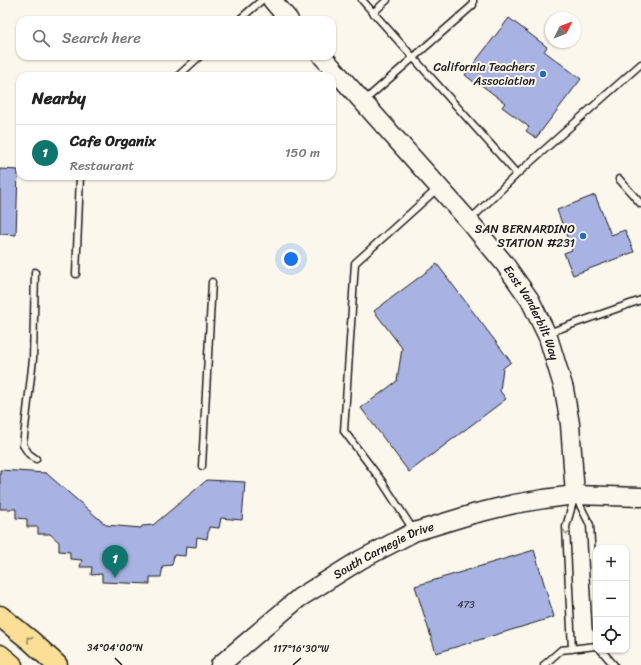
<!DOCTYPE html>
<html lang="en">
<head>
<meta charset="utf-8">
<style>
  :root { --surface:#fff; --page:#f6f6f6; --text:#222; --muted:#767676; --line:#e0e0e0; --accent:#0f766e }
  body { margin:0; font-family:Sriracha,sans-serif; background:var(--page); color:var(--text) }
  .controls { position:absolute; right:12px; bottom:12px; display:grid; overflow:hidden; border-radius:8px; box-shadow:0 1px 3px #0004 }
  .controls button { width:36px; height:36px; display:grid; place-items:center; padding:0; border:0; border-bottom:1px solid var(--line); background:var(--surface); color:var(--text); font:20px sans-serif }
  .compass { position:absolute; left:545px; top:12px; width:36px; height:36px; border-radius:50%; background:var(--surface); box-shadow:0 1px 3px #0004; rotate:48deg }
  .you { position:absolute; left:291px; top:259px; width:14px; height:14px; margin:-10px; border:3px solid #fff; border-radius:50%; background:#1a73e8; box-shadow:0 0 0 6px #1a73e833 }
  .badge { display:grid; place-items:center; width:26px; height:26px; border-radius:50%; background:var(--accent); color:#fff; font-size:13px; font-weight:700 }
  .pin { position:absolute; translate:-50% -33px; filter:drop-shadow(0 1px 2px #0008) }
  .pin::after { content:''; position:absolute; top:21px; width:14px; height:12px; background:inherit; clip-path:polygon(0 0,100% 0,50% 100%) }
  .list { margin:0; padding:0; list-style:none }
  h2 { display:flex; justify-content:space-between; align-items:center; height:52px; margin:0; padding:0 16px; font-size:17px }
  h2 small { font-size:13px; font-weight:400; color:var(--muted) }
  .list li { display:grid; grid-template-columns:26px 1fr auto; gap:12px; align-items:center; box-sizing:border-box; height:56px; padding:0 16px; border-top:1px solid var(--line) }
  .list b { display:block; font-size:15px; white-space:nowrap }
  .list p { margin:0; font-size:13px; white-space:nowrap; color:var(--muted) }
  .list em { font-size:13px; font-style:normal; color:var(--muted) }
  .icon { flex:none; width:22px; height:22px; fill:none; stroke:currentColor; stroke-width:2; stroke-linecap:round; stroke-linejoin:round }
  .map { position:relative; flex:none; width:641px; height:665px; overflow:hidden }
  .search { position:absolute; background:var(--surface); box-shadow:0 1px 3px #0004; left:16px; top:16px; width:320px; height:44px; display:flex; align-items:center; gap:10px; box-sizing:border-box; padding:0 14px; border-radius:12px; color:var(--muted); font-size:15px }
  .panel { position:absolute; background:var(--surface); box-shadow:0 1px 3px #0004; left:16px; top:72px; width:320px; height:108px; border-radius:12px }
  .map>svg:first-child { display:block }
  .building { fill:#a9b3e3; stroke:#1c1c1c }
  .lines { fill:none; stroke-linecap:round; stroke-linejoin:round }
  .lane-casing { stroke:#1c1c1c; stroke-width:9 }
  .secondary-casing { stroke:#1c1c1c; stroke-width:21 }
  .primary-casing { stroke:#1c1c1c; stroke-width:23 }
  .lane { stroke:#fbf7ec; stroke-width:6 }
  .secondary { stroke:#fbf7ec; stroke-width:18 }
  .primary { stroke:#fbdf96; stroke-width:20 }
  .oneway { stroke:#97948e }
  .oneway2 { stroke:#97875f }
  .ticks { fill:none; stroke:#1c1c1c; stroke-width:1.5 }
  .poi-dot { fill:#1f6fb2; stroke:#fbf7ec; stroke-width:1.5 }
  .labels { text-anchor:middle; stroke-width:4; stroke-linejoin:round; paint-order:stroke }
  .number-label { font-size:10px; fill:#3f424e }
  .poi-label { font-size:12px; fill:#1c1c1c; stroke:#fbf7ec; text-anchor:end }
  .street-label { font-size:12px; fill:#1c1c1c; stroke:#fbf7ec }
  .ticks-label { font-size:10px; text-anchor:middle; fill:#1c1c1c; stroke:#fbf7ec; stroke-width:4; stroke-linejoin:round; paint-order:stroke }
</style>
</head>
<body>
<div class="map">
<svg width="641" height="665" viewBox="0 0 641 665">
  <rect width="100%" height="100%" fill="#fbf7ec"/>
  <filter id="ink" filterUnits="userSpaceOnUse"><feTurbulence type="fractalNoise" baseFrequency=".025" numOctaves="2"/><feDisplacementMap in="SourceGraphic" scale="8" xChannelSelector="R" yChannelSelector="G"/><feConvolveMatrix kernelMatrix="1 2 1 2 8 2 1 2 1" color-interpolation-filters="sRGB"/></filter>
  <g filter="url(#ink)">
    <!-- building -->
    <path class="building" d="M509 18 547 47 544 51 581 79 536 138 526 131 529 127 502 107 505 103 476 81 475 83 465 75Z
      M0 169 18 170 16 235 0 234Z
      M595 195 611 235 625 230 634 252 573 275 564 253 572 250 557 210Z
      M437 264 511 362 503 368 500 391 506 399 409 472 361 408 397 381 402 348 374 311Z
      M0 470 46 473 106 525 141 528 142 526 153 525 207 480 245 482 242 520 221 518 219 528 209 527 207 539 197 537 196 547 186 546 185 556 174 555 172 565 163 566 161 577H150V584L102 582V574L91 575 92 567H80L82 560 70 559V552L59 551V542L50 534H38V527H27V519L16 518V509H0Z
      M534 550 554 617 436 653 415 586Z"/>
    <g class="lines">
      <defs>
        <path id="lane" d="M362 0 517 174
          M373 13 387 0
          M239 20 262 0
          M178 76 200 56
          M364 101 473 5V0
          M619 179 641 204
          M470 220 517 174 641 64
          M35 272 33 359 23 445 29 454 36 459
          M76 274 80 176
          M548 333 641 300
          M202 466 212 282
          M576 497 590 525 596 628
          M414 531 381 480 344 431 355 263 437 189
          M572 649 566 527 574 498
          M601 650 614 665
          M544 665 561 650 596 646"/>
        <g id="secondary">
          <path d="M272 0 289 20"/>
          <path id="s1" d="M322 56 469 221 504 263 530 300 548 337 564 389 570 424 575 495"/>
          <path id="s2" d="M220 665 299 598 360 560 414 532 473 514 514 504 544 499 575 495 641 497"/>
        </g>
        <path id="primary" d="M0 616 31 641 57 665
          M0 655 12 665"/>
      </defs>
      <!-- lane casing -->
      <use href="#lane" class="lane-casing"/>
      <!-- secondary casing -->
      <use href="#secondary" class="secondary-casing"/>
      <!-- primary casing -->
      <use href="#primary" class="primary-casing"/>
      <!-- lane -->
      <use href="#lane" class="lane"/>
      <!-- secondary -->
      <use href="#secondary" class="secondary"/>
      <!-- primary -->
      <use href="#primary" class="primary"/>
    </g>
    <!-- one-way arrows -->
    <defs><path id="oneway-chevron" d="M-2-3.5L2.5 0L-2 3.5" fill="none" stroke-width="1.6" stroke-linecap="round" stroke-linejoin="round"/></defs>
    <use class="oneway" href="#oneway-chevron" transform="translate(567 532) rotate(89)"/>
    <use class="oneway2" href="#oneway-chevron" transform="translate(29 639) rotate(-140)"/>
  </g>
  <!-- ticks -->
  <path class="ticks" d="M115 658 122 665M293 665 301 658"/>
  <!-- markers -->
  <g class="poi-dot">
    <circle cx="543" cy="74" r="4"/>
    <circle cx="583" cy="236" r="4"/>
  </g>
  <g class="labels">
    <!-- number labels -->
    <g class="number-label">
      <text x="466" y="608">473</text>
    </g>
    <!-- poi labels -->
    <g class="poi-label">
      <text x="535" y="71">California Teachers<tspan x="535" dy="14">Association</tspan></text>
      <text x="575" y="233">SAN BERNARDINO<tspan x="575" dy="14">STATION #231</tspan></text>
    </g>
    <!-- street labels -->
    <g class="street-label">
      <text dy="4" stroke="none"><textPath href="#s1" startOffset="333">East Vanderbilt Way</textPath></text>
      <text dy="4" stroke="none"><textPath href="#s2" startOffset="201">South Carnegie Drive</textPath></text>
    </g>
  </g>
  <g class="ticks-label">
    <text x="115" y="651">34°04'00"N</text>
    <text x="301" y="652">117°16'30"W</text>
  </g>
</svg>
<div class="controls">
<button>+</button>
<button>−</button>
<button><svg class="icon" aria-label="locate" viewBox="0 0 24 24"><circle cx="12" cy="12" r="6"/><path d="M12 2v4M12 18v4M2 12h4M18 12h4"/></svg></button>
</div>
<svg class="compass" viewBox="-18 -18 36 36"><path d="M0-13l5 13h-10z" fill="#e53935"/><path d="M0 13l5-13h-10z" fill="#767676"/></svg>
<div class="you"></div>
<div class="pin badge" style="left:115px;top:578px">1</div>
<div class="search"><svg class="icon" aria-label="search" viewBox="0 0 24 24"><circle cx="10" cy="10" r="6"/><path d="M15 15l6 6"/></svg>Search here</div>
<section class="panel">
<h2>Nearby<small></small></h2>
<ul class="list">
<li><span class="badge">1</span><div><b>Cafe Organix</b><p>Restaurant</p></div><em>150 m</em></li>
</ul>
</section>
</div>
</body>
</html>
